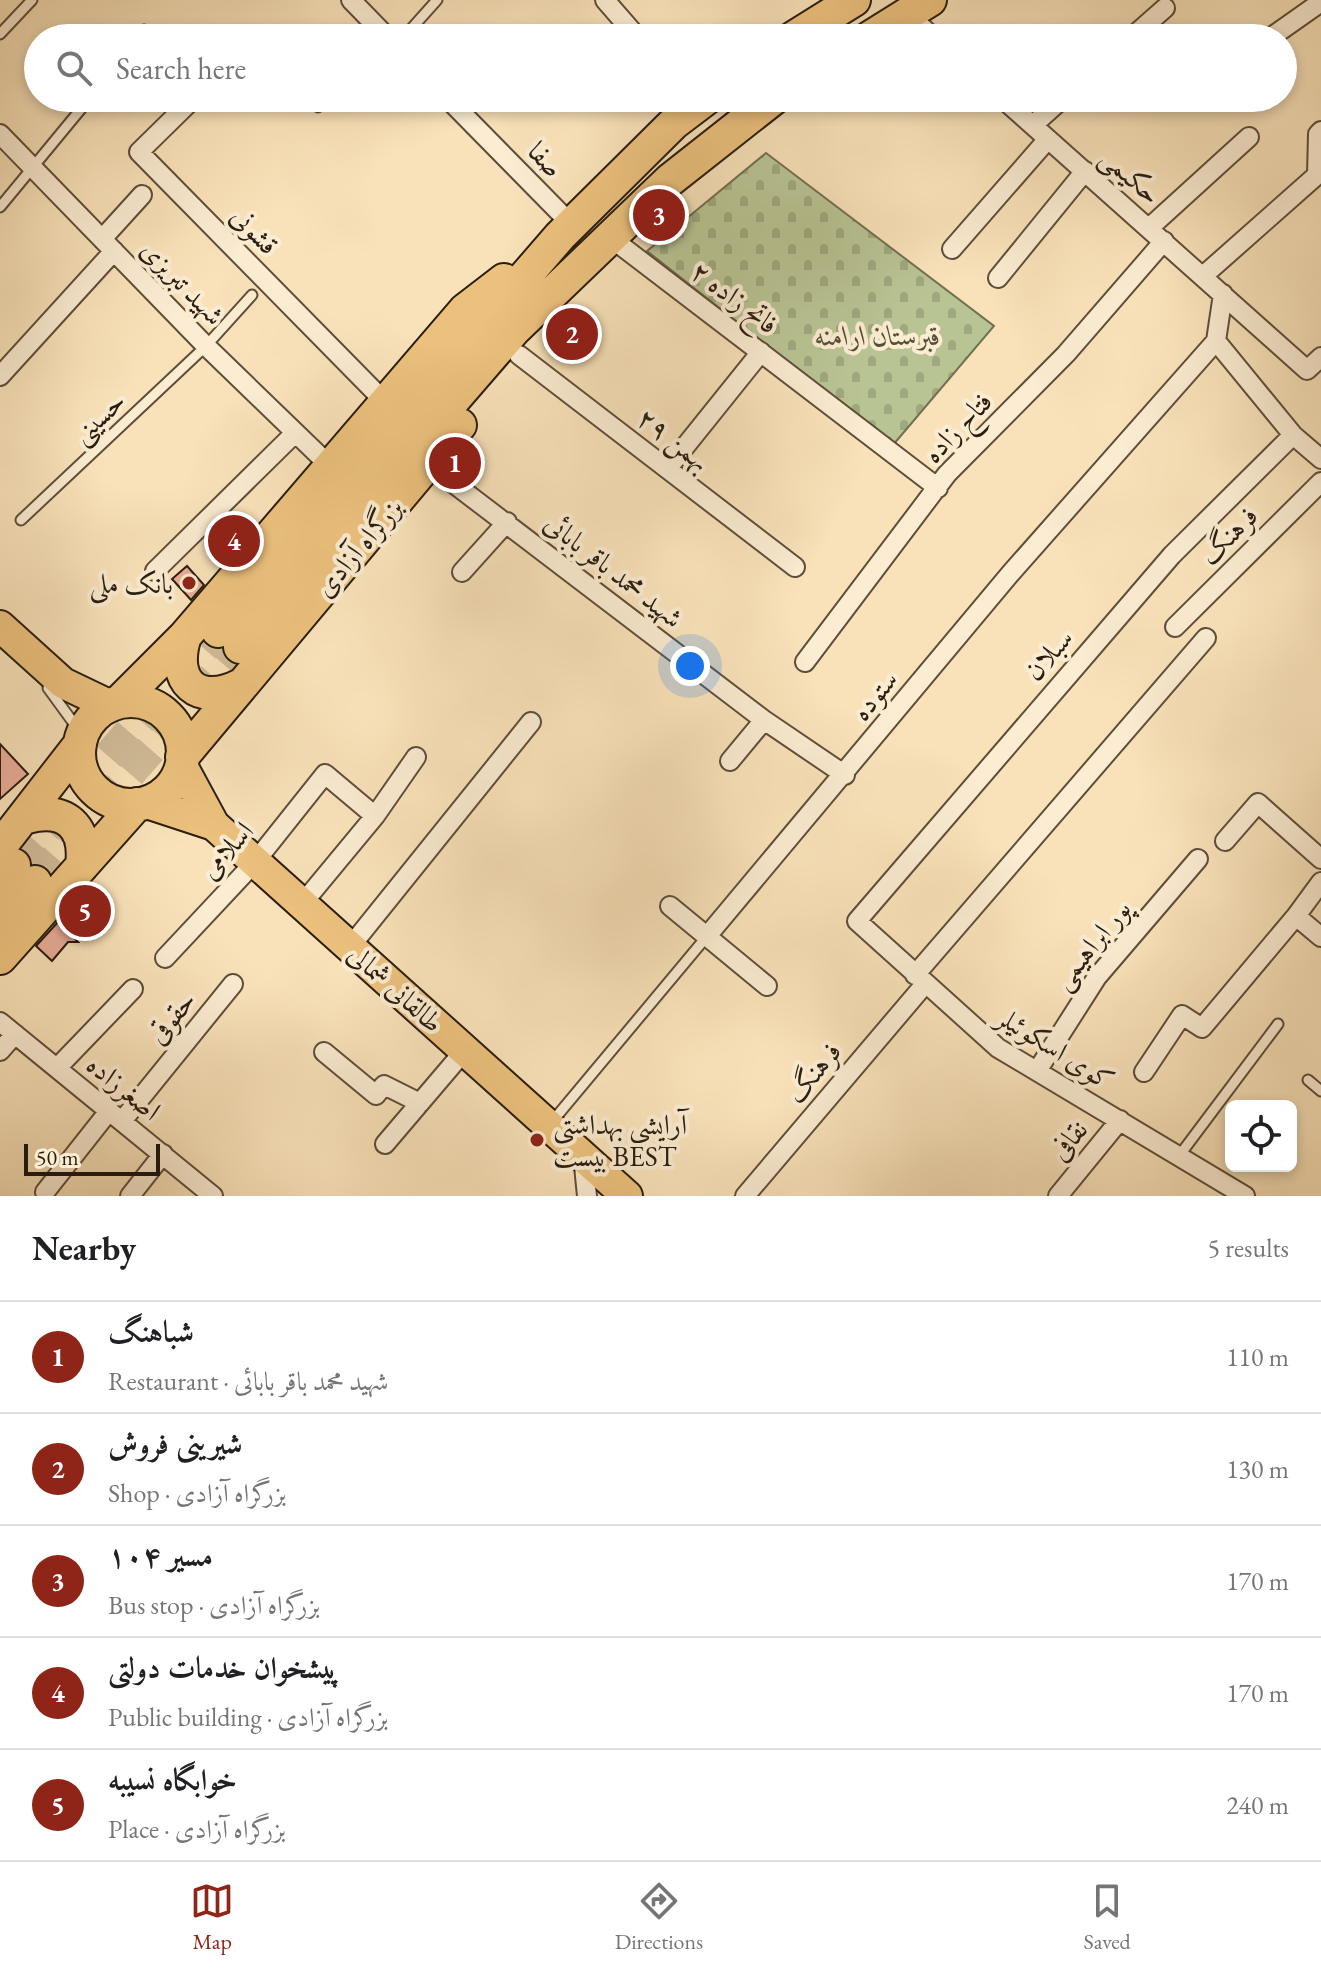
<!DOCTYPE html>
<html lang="en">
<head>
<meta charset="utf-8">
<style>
  :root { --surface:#fff; --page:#f6f6f6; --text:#202124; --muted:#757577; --line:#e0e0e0; --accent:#8f2418 }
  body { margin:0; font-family:"EB Garamond",Amiri,serif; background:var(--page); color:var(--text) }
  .controls { position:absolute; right:24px; bottom:24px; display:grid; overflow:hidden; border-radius:12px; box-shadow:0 4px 12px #0003 }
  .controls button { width:72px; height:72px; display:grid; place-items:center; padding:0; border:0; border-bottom:2px solid var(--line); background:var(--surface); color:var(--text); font:40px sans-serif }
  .scale { position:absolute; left:24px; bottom:20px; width:136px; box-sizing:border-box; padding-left:8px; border:4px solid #2a1d0e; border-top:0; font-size:22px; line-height:28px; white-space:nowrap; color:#2a1d0e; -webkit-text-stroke:6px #fbecd2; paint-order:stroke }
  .you { position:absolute; left:690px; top:666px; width:28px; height:28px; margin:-20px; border:6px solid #fff; border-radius:50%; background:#1a73e8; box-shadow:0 0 0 12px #1a73e833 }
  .badge { display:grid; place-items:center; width:52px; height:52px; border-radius:50%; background:var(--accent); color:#fff; font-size:26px; font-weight:700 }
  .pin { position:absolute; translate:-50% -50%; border:4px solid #fff; box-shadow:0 2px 8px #0006 }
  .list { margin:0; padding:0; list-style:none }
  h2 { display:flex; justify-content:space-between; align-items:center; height:104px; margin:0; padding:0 32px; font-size:34px }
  h2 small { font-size:26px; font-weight:400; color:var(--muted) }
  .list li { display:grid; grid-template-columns:52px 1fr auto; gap:24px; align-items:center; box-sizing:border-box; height:112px; padding:0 32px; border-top:2px solid var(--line) }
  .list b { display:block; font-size:30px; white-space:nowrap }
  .list p { margin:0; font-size:26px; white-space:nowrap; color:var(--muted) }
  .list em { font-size:26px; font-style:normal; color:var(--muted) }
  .icon { flex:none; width:44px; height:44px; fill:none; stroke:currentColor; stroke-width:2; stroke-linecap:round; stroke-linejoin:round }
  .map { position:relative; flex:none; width:1321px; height:1196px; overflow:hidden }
  .search { position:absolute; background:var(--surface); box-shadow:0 4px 12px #0003; left:24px; right:24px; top:24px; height:88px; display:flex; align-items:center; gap:20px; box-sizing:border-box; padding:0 28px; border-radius:44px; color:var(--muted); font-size:30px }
  .sheet { height:664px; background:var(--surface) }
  nav { display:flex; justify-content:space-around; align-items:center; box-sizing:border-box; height:112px; border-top:2px solid var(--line); background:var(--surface); font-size:22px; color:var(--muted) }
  nav a { display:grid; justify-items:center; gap:4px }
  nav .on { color:var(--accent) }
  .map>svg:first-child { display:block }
  .cemetery { fill:url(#cemetery-stones); stroke:#727051; stroke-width:2 }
  .building { fill:#eaae9a; stroke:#2a1d0e; stroke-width:2 }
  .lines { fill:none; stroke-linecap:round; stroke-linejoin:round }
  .trunk-tunnel { stroke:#d0bb98; stroke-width:32; stroke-dasharray:32 16; stroke-linecap:butt }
  .service-casing { stroke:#5e4e39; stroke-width:13 }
  .minor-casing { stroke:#5e4e39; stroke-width:22 }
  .primary-casing { stroke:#2a1d0e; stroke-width:34 }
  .trunk-casing { stroke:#2a1d0e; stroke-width:36 }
  .service { stroke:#fbecd2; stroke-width:9 }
  .minor { stroke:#fbecd2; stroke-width:18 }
  .primary { stroke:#ecc17d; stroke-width:30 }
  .trunk { stroke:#ecc17d; stroke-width:32 }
  .poi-dot { fill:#8f2418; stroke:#fbecd2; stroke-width:3 }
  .labels { text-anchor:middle; stroke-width:8; stroke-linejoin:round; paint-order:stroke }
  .street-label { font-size:28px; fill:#2a1d0e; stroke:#fbecd2 }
  .park-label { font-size:28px; font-style:italic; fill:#554f36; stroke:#fbecd2 }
  .poi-label { font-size:28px; fill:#2a1d0e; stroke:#fbecd2; text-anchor:end }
</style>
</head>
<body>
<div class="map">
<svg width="1321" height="1196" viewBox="0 0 1321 1196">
  <defs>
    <pattern id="cemetery-stones" width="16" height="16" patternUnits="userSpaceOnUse" patternTransform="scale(2)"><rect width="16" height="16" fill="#b9c494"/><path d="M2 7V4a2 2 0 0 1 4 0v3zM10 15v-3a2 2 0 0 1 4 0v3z" fill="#9fa87e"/></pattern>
  </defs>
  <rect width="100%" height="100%" fill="#f9e2ba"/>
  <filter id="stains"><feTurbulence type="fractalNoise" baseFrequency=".0025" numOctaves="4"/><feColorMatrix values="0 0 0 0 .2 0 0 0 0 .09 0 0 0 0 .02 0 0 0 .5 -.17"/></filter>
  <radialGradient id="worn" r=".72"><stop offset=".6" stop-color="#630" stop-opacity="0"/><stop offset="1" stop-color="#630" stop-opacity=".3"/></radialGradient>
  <!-- cemetery -->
  <path class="cemetery" d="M766 153 994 326 893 445 647 251Z"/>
  <!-- building -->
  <path class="building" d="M577 313 593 328 569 354 551 340Z
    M187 566 204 585 191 600 172 579Z
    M0 744 28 774 0 799Z
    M58 922 78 942H68L52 961 36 946Z"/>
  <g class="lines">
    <!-- trunk-tunnel -->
    <path class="trunk-tunnel" d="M14 865 218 631
      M35 882 240 647"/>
    <defs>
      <path id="service" d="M0 34 32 0
        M138 38 144 30
        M403 38 437 0
        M318 107 326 98
        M0 207 90 98
        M21 520 206 346 252 295
        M48 688 83 736
        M1308 1080 1321 1091
        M551 1123 708 935
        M1179 1156 1278 1024"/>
      <path id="minor" d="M351 0 388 38
        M605 0 638 38
        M907 14 934 38
        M1131 38 1165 8
        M1270 38 1321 2
        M194 98 139 152 385 402
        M447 98 572 225
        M1002 98 1307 370 1321 357
        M1033 125 1063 98
        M0 134 206 346 329 465
        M1149 228 1249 137
        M611 238 938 488
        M102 239 142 195
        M952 249 1048 139
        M1203 276 1317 175 1318 134 1321 131
        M998 278 1085 171
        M1216 341 1293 435 1321 459
        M519 355 795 567
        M0 376 114 251
        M428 464 764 720 845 775
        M667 469 761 352
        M155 571 294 434
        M462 572 507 522
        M1175 627 1321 482
        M805 662 947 474 1066 354 1164 241
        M730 761 764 720
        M1225 841 1258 803 1321 859
        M1321 882 1296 916 1321 937
        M312 892 375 816 416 757
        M670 906 767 986
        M708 935 1010 574 1216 341 1223 294
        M350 947 531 722
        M165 958 255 862 325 774 375 816
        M915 975 1206 638
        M0 1022 213 1196
        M0 1051 15 1034
        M324 1052 376 1095 384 1085 420 1103
        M57 1068 133 989
        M1037 1071 1097 977 1198 859
        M1144 1072 1182 1015 1202 1028 1296 916
        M122 1121 233 984
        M385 1144 465 1050
        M583 1156 587 1196
        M45 1192 109 1111
        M130 1196 163 1154
        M745 1196 925 984
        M1058 1196 1120 1120
        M1245 1196 998 1048 857 921 1172 555 1293 435"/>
      <path id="primary" d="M0 626 63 683 111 706
        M182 766 214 825 627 1196
        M147 803 214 825"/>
      <path id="trunk" d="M793 38 854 0
        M869 38 930 0
        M218 631 560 236 674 123 707 98
        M185 636C170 682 198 707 241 685
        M240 647 514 330 670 180 774 98
        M79 753a52 52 0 1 1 104 0a52 52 0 1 1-104 0Z
        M119 702 185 636 465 310 504 280
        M182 757 460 425
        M27 817C66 807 87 826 82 866
        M0 847 80 744
        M0 881 14 865
        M0 921 35 882
        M0 958 137 804"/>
    </defs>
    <!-- service casing -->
    <use href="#service" class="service-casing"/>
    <!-- minor casing -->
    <use href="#minor" class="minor-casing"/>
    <!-- primary casing -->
    <use href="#primary" class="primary-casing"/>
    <!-- trunk casing -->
    <use href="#trunk" class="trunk-casing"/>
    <!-- service -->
    <use href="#service" class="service"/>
    <!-- minor -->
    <use href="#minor" class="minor"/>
    <!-- primary -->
    <use href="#primary" class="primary"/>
    <!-- trunk -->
    <use href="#trunk" class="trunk"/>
  </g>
  <!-- markers -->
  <g class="poi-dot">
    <circle cx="189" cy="583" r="8"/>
    <circle cx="537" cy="1140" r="8"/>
  </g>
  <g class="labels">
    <!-- street labels -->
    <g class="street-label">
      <text transform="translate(546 159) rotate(46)" y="10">صفا</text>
      <text transform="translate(1131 175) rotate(41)" y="10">حکیمی</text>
      <text transform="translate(255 230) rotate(46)" y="10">قشونی</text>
      <text transform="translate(183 282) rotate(46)" y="10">شهید تبریزی</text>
      <text transform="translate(735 297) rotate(37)" y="10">فاتح زاده ۲</text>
      <text transform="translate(98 417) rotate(-43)" y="10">حسینی</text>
      <text transform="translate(957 427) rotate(-46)" y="10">فتاح زاده</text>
      <text transform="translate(674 439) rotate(38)" y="10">۲۹ بهمن</text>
      <text transform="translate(1228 535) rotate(-45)" y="10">فرهنگ</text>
      <text transform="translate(358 547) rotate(-50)" y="10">بزرگراه آزادی</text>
      <text transform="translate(614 570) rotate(38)" y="10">شهید محمد باقر بابائی</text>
      <text transform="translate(1048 654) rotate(-49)" y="10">سبلان</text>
      <text transform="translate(874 695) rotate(-51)" y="10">ستوده</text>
      <text transform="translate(226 850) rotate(-49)" y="10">اسلامی</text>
      <text transform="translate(1091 944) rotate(-51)" y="10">پور ابراهیمی</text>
      <text transform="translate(396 988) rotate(42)" y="10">طالقانی شمالی</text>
      <text transform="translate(171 1017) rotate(-51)" y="10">حقوقی</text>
      <text transform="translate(1056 1048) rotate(32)" y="10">کوی اسکوئیلر</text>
      <text transform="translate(813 1072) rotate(-50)" y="10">فرهنگ</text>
      <text transform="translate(124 1087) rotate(39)" y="10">اصغرزاده</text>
      <text transform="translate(1068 1140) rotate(-51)" y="10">نقافی</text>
    </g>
    <!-- park labels -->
    <g class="park-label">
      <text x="878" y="345">قبرستان ارامنه</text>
    </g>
    <!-- poi labels -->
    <g class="poi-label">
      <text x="173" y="593">بانک ملی</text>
      <text x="553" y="1134" text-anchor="start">آرایشی بهداشتی<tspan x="553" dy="32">بیست BEST</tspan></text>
    </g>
  </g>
  <rect width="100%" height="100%" filter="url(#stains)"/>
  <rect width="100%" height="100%" fill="url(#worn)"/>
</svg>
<div class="controls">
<button><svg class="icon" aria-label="locate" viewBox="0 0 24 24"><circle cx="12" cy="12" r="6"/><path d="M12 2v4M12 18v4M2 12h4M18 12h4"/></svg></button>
</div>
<div class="scale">50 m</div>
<div class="you"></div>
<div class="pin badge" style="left:455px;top:463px">1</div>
<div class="pin badge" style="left:572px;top:334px">2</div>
<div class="pin badge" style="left:659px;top:215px">3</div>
<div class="pin badge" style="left:234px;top:541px">4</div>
<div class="pin badge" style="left:85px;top:911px">5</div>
<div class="search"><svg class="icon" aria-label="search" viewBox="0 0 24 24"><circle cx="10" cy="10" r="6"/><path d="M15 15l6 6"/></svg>Search here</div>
</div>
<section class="sheet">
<h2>Nearby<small>5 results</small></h2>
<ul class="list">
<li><span class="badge">1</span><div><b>شباهنگ</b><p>Restaurant · شهید محمد باقر بابائی</p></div><em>110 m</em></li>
<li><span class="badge">2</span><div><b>شیرینی فروش</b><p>Shop · بزرگراه آزادی</p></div><em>130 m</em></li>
<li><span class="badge">3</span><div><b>مسیر ۱۰۴</b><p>Bus stop · بزرگراه آزادی</p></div><em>170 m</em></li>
<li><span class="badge">4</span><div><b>پیشخوان خدمات دولتی</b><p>Public building · بزرگراه آزادی</p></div><em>170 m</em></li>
<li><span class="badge">5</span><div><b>خوابگاه نسیبه</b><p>Place · بزرگراه آزادی</p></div><em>240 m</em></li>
</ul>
</section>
<nav>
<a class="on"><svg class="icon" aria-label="map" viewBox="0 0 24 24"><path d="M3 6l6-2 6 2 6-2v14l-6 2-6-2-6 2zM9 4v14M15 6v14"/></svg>Map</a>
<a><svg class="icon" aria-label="directions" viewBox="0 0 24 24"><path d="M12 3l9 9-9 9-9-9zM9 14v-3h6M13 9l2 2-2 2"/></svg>Directions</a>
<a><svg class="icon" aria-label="saved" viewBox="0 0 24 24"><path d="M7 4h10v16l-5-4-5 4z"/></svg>Saved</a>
</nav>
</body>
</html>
